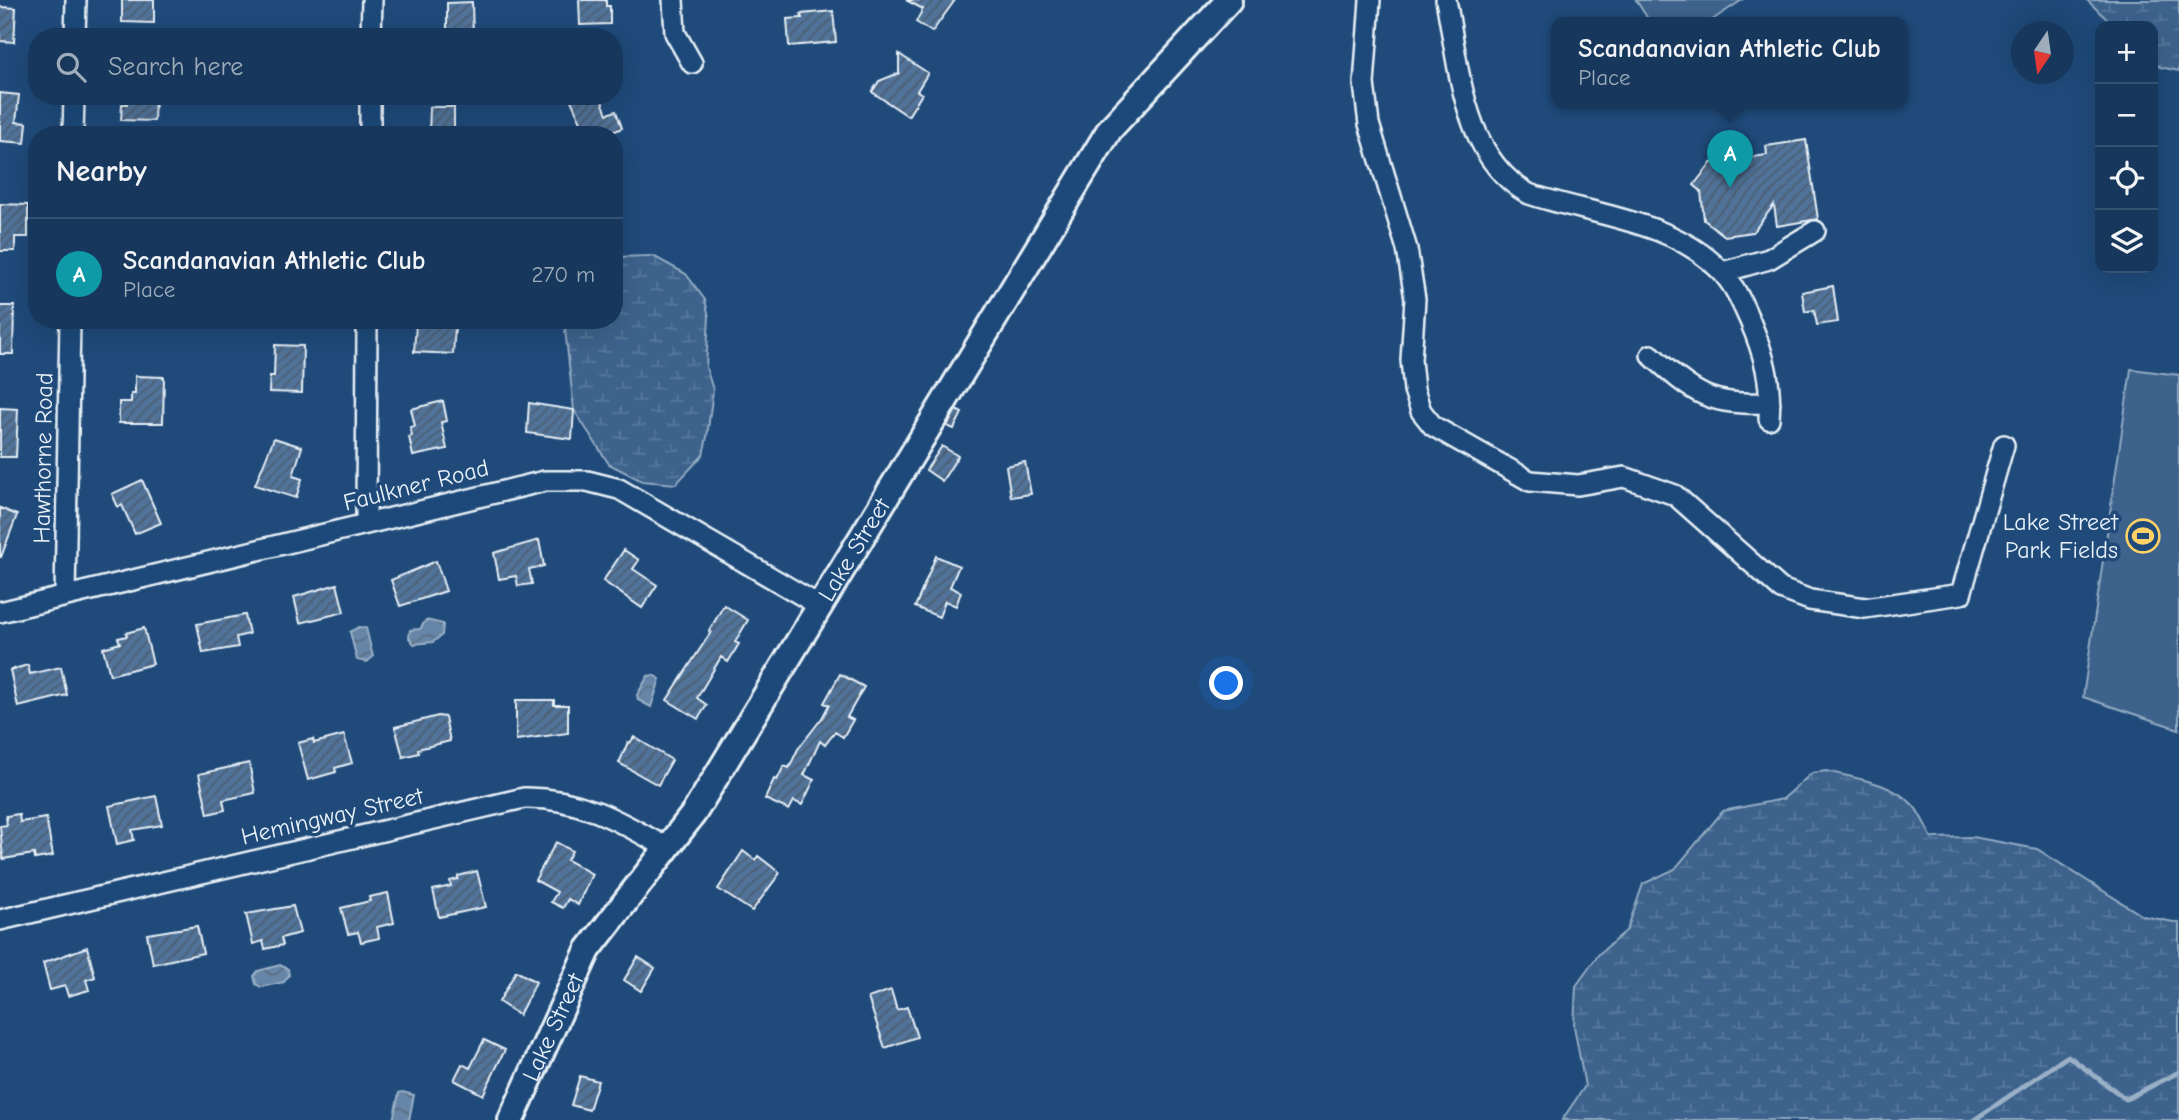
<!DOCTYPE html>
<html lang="en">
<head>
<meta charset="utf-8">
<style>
  :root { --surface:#17385c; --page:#244365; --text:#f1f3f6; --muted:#9eacbb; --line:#365272; --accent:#8c9099 }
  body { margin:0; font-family:"Comic Neue",sans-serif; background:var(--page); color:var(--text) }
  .controls { position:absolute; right:21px; top:21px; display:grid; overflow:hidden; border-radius:14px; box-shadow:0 7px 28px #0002 }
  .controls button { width:63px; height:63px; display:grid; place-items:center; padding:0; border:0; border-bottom:2px solid var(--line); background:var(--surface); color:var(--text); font:35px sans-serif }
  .compass { position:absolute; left:2011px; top:21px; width:63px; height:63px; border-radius:50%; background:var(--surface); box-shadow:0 7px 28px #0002; rotate:193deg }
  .you { position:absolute; left:1227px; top:684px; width:24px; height:24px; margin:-18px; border:5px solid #fff; border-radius:50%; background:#1a73e8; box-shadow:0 0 0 10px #1a73e833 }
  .badge { display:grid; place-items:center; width:46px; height:46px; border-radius:50%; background:var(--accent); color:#fff; font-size:23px; font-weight:700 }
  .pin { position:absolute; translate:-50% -58px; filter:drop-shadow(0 2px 4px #0008) }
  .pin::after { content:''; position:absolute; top:37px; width:24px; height:21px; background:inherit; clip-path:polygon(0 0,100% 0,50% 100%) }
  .popup { position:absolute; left:1551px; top:17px; width:357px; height:91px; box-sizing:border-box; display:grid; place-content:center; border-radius:14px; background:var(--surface); filter:drop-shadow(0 2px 5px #0005); font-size:23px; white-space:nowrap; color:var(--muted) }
  .popup b { font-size:26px; color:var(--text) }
  .popup::after { content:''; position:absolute; left:50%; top:100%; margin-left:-14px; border:14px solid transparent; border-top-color:var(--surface) }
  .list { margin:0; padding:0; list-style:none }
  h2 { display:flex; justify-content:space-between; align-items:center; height:91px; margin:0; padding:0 28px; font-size:30px }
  h2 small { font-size:23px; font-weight:400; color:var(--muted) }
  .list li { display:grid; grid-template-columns:46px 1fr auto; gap:21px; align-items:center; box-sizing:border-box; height:112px; padding:0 28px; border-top:2px solid var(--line) }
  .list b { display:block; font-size:26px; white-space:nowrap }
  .list p { margin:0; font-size:23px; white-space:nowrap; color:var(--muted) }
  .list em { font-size:23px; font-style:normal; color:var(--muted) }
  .icon { flex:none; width:38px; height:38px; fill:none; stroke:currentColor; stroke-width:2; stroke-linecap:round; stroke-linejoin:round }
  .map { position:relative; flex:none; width:2179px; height:1120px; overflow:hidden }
  .search { position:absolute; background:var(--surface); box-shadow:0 7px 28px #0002; left:28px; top:28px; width:595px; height:77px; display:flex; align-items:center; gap:18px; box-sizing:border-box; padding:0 24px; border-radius:28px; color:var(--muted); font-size:26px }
  .panel { position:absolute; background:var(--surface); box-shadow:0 7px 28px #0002; left:28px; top:126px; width:595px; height:203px; border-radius:28px }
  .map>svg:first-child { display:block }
  .wetland { fill:url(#wetland-marsh); stroke:#92aac2; stroke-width:2 }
  .pitch { fill:#3c628c; stroke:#92aac2; stroke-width:2 }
  .water { fill:url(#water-waves); stroke:#9ab0c7; stroke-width:2 }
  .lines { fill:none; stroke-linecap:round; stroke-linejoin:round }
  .stream { stroke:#9ab0c7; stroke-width:5 }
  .building { fill:url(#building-hatch); stroke:#e8f1f8; stroke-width:2 }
  .minor-casing { stroke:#e8f1f8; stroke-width:24 }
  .major-casing { stroke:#e8f1f8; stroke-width:30 }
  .minor { stroke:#1f4a7a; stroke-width:19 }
  .major { stroke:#1f4a7a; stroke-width:24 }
  .labels { text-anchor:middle; stroke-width:7; stroke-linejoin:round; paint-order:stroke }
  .street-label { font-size:24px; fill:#e8f1f8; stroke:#1f4a7a }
  .poi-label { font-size:24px; fill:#e8f1f8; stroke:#1f4a7a; text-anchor:end }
</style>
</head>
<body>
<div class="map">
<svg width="2179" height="1120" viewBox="0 0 2179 1120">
  <defs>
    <pattern id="wetland-marsh" width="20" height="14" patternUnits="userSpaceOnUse" patternTransform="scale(1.75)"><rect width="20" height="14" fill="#3c628c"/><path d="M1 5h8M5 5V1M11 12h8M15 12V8" fill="none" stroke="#58799d"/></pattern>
    <pattern id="water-waves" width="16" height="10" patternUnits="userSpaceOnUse" patternTransform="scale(1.75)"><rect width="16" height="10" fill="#6685a7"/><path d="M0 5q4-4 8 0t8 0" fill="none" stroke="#596d82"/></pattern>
    <pattern id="building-hatch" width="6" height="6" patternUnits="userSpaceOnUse" patternTransform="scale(1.75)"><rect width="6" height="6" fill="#517399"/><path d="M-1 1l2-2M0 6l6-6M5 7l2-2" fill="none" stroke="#4c5e72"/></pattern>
  </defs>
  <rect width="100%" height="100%" fill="#1f4a7a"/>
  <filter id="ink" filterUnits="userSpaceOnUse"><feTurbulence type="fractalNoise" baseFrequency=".0143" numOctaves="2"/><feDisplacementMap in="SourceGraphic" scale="14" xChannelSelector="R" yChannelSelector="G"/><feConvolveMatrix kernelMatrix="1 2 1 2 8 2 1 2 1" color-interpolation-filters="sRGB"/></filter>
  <g filter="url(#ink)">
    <!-- wetland -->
    <path class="wetland" d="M2087 0H2179V71L2160 67 2153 61V26H2114Z
      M653 256 686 274 705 300 709 317 706 367 713 390 707 437 703 455 676 484 642 481 609 464 574 410 564 320H614V257Z
      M1826 771C1854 778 1891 782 1913 805 1921 814 1926 828 1932 838L1973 837 2037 849 2143 916 2179 923V1120H1562L1585 1086 1574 1026 1576 986 1599 954 1627 930 1643 884 1675 869 1723 811 1783 799 1812 773Z"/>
    <!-- pitch -->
    <path class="pitch" d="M1636 0H1742L1709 22H1650Z
      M2131 369 2179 375V729L2083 697Z"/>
    <!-- water -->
    <path class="water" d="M426 620 443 624 442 635 433 642 414 644 409 638 410 630 420 629Z
      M359 627 366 628 373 657 367 662 357 660 350 632Z
      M653 675 660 679 651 707 638 700 637 695 648 676Z
      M280 965 288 969 289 975 284 982 261 987 256 984 254 976 258 971Z
      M402 1092 414 1095 409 1120H393L399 1093Z"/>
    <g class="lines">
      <!-- stream -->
      <path class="stream" d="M1974 1120 2068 1056 2126 1099 2179 1072"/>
    </g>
    <!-- building -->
    <path class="building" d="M122 0H154V23L122 22Z
      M579 0H606V6H610V24L580 25Z
      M906 0H955L932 32 916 22 923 9Z
      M472 2 473 37H447V3Z
      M0 7 16 8 14 42 0 41Z
      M833 11 836 42 789 46 787 19 802 18 801 14Z
      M899 54 928 73 917 91 922 94 908 116 872 92 879 81 899 73Z
      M0 93 19 95 16 122 27 123 25 143 0 141Z
      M127 96H155L154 121 121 120 122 104H127Z
      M569 96H600L607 114 616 111 622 128 606 135H587Z
      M430 107H454V135H429Z
      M1806 140 1818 219 1777 226 1774 205 1753 232 1725 236 1704 220 1701 191 1694 185 1711 163 1767 155 1766 146Z
      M0 204 28 205V237H15V251H0Z
      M1833 286 1838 322 1817 325 1814 310 1805 312 1802 292Z
      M0 306H14L13 354H0Z
      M421 320H450L449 327H455L453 354 414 352 416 323H421Z
      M275 345 303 346 302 393 269 392 270 376H274Z
      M135 376 164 377 163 423H119V402H131V394H135Z
      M443 401 447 421 441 422 447 449 413 456 409 437 412 436 410 427 415 426 411 409Z
      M529 403 574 410 572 439 527 433Z
      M0 408 18 409 16 457H0Z
      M956 410 962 413 954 429 947 426Z
      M274 438 302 447 293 476 302 479 296 498 255 485Z
      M942 446 958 456 942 481 926 470Z
      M1025 462 1031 494 1011 497 1006 466Z
      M142 480 161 523 135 534 122 505 118 507 112 494Z
      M0 508 17 515 1 557H0Z
      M539 540 544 566 529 569 532 584 518 586 516 576 499 579 494 553Z
      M624 550 639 560 633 569 657 585 642 608 603 581Z
      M936 556 959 566 950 587 961 592 956 606 945 601 939 617 915 607Z
      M436 561 446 591 400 606 391 580Z
      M337 584 344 612 300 623 294 597Z
      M724 605 748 620 735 642 739 644 728 662 721 657 697 698 707 705 698 719 667 700 711 632 709 631Z
      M245 615 249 634 236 637 238 647 203 653 197 624Z
      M144 628 153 664 110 675 103 648 120 643 118 638 127 636 126 633Z
      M28 665 30 674 61 667 67 695 18 707 10 670Z
      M840 674 864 687 847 717 853 720 843 737 835 732 825 745 820 741 804 775 814 780 802 805 794 801 789 810 765 799 774 779 777 780 784 766 789 768 798 749 822 718 829 705 824 703Z
      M516 700H554V705H568V733L516 740Z
      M438 716 445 717 450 741 418 749 419 753 403 757 395 727Z
      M344 735 352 763 335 768 336 772 308 780 298 743 313 739 314 743Z
      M634 737 672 760 658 785 619 763 628 742 630 743Z
      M249 763 255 793 223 800 225 810 208 814 199 774Z
      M156 796 162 825 132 830 134 840 117 844 109 806Z
      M19 814 20 822 46 818 53 856 35 859 34 854 3 859 0 826 7 825 6 816Z
      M556 842 572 851 567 860 592 874 578 905 568 899 563 908 551 902 557 892 535 880Z
      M743 851 755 860 758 856 780 873 752 911 718 889Z
      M477 871 486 907 439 917 433 890 451 886 450 881 458 879V876Z
      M388 893 394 923 377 927 379 938 361 942 358 932 348 934 341 908 370 901 369 897Z
      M293 906 300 933 281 938 283 945 265 949 263 941 253 944 246 914Z
      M197 926 203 953 153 964 147 934Z
      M87 947 95 977 86 980 89 990 68 996 65 986 50 990 43 963Z
      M638 957 655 968 641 991 624 980Z
      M516 971 536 982 519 1015 499 1002Z
      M891 990 897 1010 907 1007 917 1037 885 1048 868 998Z
      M484 1040 505 1050 483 1095 454 1080 462 1064 470 1068Z
      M580 1076 598 1081 589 1110 571 1105Z"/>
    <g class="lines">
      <defs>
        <path id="minor" d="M673 0 675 33 692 63
          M1370 0 1364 84 1369 124 1407 249 1415 299 1411 360 1414 390 1421 411 1433 426 1530 481 1578 485 1624 477 1675 495 1781 589 1810 600 1865 608 1961 594 2004 445
          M1446 0C1459 66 1463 158 1529 194 1591 215 1672 220 1720 270 1734 284 1742 303 1750 321 1764 354 1772 382 1769 419
          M75 37 76 0
          M371 37 372 0
          M73 135 74 96
          M370 135V96
          M1723 272 1769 259 1815 231
          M1651 355C1697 396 1708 405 1770 403
          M366 523 367 320
          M65 596 70 320
          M0 612 545 481H587L619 489 820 606
          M0 920 524 798C579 797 620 821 667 848"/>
        <g id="major">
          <path id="s1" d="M511 1120 588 950 694 813 1110 129 1229 0"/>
        </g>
      </defs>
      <!-- minor casing -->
      <use href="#minor" class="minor-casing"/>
      <!-- major casing -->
      <use href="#major" class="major-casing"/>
      <!-- minor -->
      <use href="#minor" class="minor"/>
      <!-- major -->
      <use href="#major" class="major"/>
    </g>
  </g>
  <!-- icons -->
  <defs>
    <symbol id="stadium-ring" viewBox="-11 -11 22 22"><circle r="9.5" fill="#1f4a7a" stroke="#ffd166" stroke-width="1.5"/><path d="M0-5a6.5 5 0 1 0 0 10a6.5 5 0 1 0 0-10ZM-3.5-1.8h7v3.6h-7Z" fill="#ffd166"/></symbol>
  </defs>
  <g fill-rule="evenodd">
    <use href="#stadium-ring" x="2124" y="517" width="38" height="38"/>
  </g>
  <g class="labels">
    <!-- street labels -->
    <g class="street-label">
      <text transform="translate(43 458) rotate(-89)" y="8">Hawthorne Road</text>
      <text transform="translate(416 485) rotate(-14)" y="8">Faulkner Road</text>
      <text dy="8" stroke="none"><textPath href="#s1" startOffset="668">Lake Street</textPath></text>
      <text transform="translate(332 816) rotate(-13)" y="8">Hemingway Street</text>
      <text dy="8" stroke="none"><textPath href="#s1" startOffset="102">Lake Street</textPath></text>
    </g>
    <!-- poi labels -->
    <g class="poi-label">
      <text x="2118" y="530">Lake Street<tspan x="2118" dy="28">Park Fields</tspan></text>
    </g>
  </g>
</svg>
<div class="controls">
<button>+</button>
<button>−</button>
<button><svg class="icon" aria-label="locate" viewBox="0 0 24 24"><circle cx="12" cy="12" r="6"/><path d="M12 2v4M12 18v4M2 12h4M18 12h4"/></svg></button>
<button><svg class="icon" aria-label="layers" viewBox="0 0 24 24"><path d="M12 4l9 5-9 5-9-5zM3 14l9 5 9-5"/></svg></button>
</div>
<svg class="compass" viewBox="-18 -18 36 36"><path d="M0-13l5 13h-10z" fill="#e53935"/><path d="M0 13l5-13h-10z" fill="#9eacbb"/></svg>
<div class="you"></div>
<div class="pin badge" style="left:1730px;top:188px;background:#0f9aa8">A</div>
<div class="popup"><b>Scandanavian Athletic Club</b>Place</div>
<div class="search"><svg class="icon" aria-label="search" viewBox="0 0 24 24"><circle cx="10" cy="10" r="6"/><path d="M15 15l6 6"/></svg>Search here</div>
<section class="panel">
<h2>Nearby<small></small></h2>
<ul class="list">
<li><span class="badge" style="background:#0f9aa8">A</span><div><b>Scandanavian Athletic Club</b><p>Place</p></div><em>270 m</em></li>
</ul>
</section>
</div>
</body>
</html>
